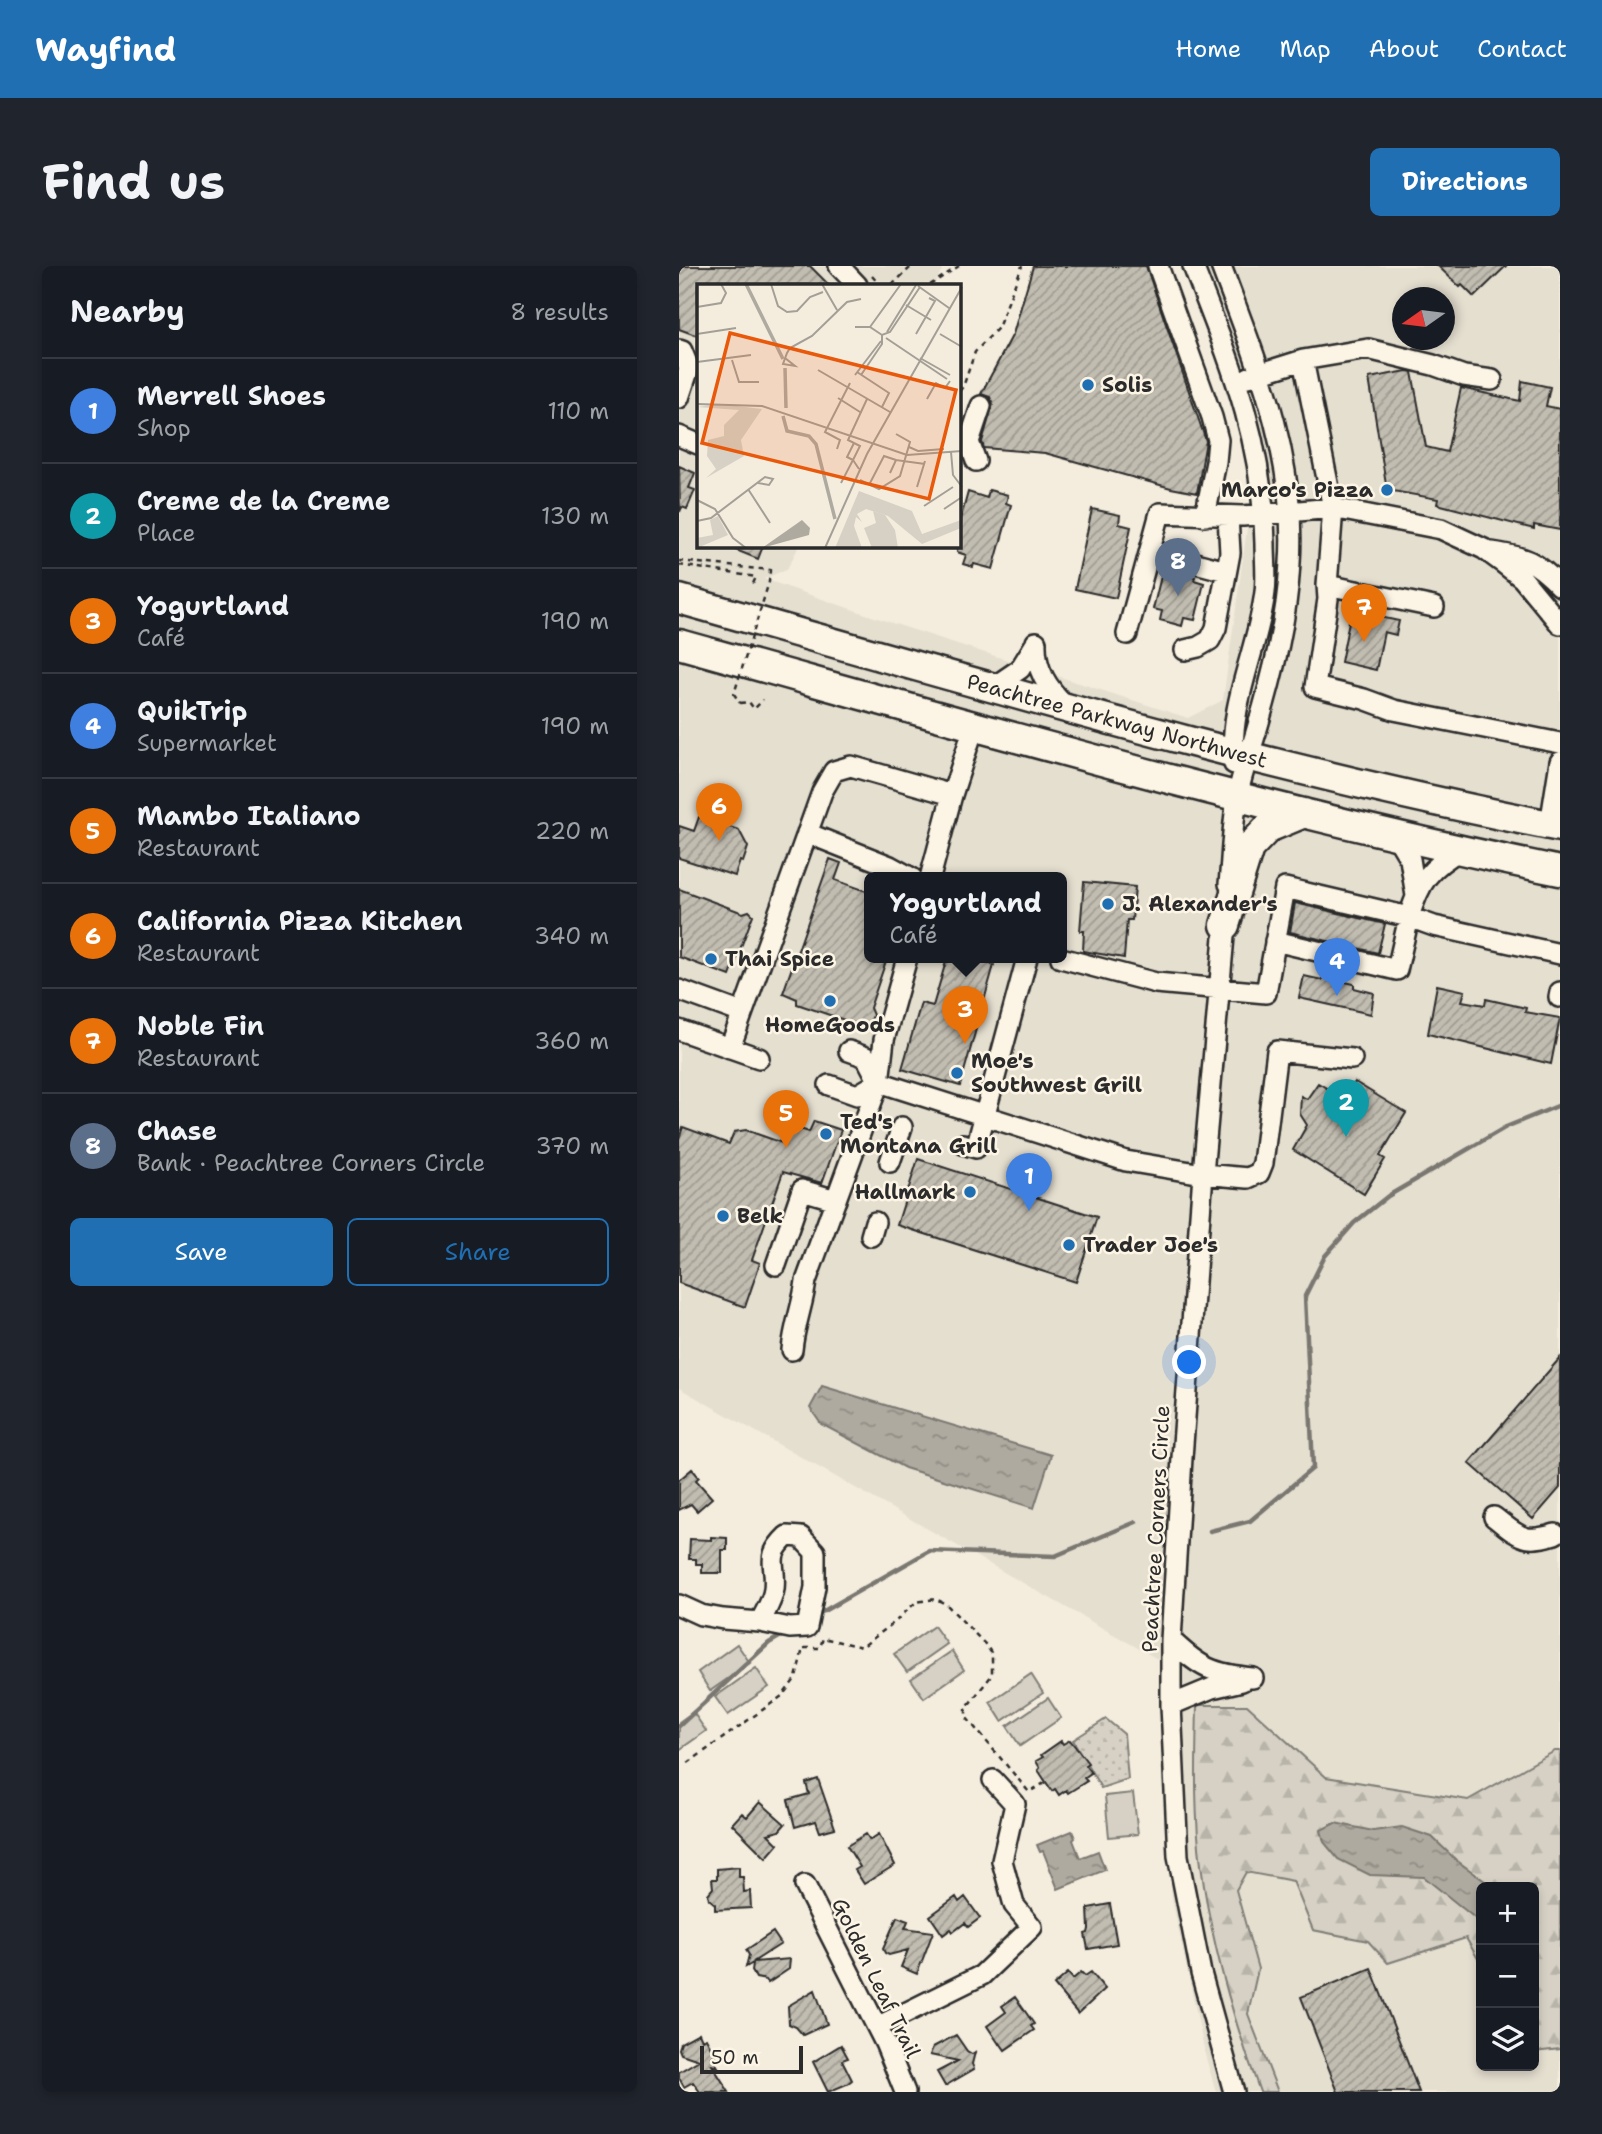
<!DOCTYPE html>
<html lang="en">
<head>
<meta charset="utf-8">
<style>
  :root { --surface:#171b24; --page:#20242c; --text:#f1f3f6; --muted:#9ea1a6; --line:#363941; --accent:#1f6fb2 }
  body { margin:0; font-family:"Shantell Sans",sans-serif; background:var(--page); color:var(--text) }
  .controls { position:absolute; right:21px; bottom:21px; display:grid; overflow:hidden; border-radius:10px; box-shadow:0 4px 10px #0003 }
  .controls button { width:63px; height:63px; display:grid; place-items:center; padding:0; border:0; border-bottom:2px solid var(--line); background:var(--surface); color:var(--text); font:35px sans-serif }
  .compass { position:absolute; left:713px; top:21px; width:63px; height:63px; border-radius:50%; background:var(--surface); box-shadow:0 4px 10px #0003; rotate:256deg }
  .scale { position:absolute; left:21px; bottom:18px; width:103px; box-sizing:border-box; padding-left:7px; border:4px solid #2b2b2b; border-top:0; font-size:19px; line-height:24px; white-space:nowrap; color:#2b2b2b; -webkit-text-stroke:5px #fcf5e5; paint-order:stroke }
  .you { position:absolute; left:511px; top:1097px; width:24px; height:24px; margin:-18px; border:5px solid #fff; border-radius:50%; background:#1a73e8; box-shadow:0 0 0 10px #1a73e833 }
  .badge { display:grid; place-items:center; width:46px; height:46px; border-radius:50%; background:var(--accent); color:#fff; font-size:23px; font-weight:700 }
  .pin { position:absolute; translate:-50% -58px; filter:drop-shadow(0 2px 4px #0008) }
  .pin::after { content:''; position:absolute; top:37px; width:24px; height:21px; background:inherit; clip-path:polygon(0 0,100% 0,50% 100%) }
  .popup { position:absolute; left:185px; top:606px; width:203px; height:91px; box-sizing:border-box; display:grid; place-content:center; border-radius:10px; background:var(--surface); filter:drop-shadow(0 2px 5px #0005); font-size:23px; white-space:nowrap; color:var(--muted) }
  .popup b { font-size:26px; color:var(--text) }
  .popup::after { content:''; position:absolute; left:50%; top:100%; margin-left:-14px; border:14px solid transparent; border-top-color:var(--surface) }
  .list { margin:0; padding:0; list-style:none }
  h2 { display:flex; justify-content:space-between; align-items:center; height:91px; margin:0; padding:0 28px; font-size:30px }
  h2 small { font-size:23px; font-weight:400; color:var(--muted) }
  .list li { display:grid; grid-template-columns:46px 1fr auto; gap:21px; align-items:center; box-sizing:border-box; height:105px; padding:0 28px; border-top:2px solid var(--line) }
  .list b { display:block; font-size:26px; white-space:nowrap }
  .list p { margin:0; font-size:23px; white-space:nowrap; color:var(--muted) }
  .list em { font-size:23px; font-style:normal; color:var(--muted) }
  .actions { display:flex; gap:14px; padding:21px 28px }
  .actions a { flex:1; padding:16px 0; border:2px solid var(--accent); border-radius:10px; text-align:center; font-size:24px; color:var(--accent) }
  .actions .main { background:var(--accent); color:#fff }
  .icon { flex:none; width:38px; height:38px; fill:none; stroke:currentColor; stroke-width:2; stroke-linecap:round; stroke-linejoin:round }
  .map { position:relative; flex:none; width:881px; height:1826px; overflow:hidden; border-radius:10px }
  header { display:flex; align-items:center; gap:42px; box-sizing:border-box; height:98px; padding:0 35px; background:var(--accent); color:#fff }
  header strong { font-size:33px }
  nav { display:flex; gap:38px; margin-inline-start:auto; font-size:24px }
  .intro { display:flex; align-items:center; justify-content:space-between; box-sizing:border-box; height:168px; padding:0 42px }
  h1 { margin:0; font-size:49px }
  .button { padding:18px 32px; border-radius:10px; background:var(--accent); color:#fff; font-size:24px; font-weight:700 }
  main { display:flex; gap:42px; padding:0 42px }
  aside { flex:1; background:var(--surface); border-radius:10px; box-shadow:0 4px 10px #0003 }
  .map>svg:first-child { display:block }
  .built { fill:#e5dfd0; fill-rule:evenodd }
  .forest { fill:url(#forest-firs); stroke:#807e78; stroke-width:2 }
  .park { fill:url(#park-dots); stroke:#807e78; stroke-width:2 }
  .pitch { fill:#d6d1c4; stroke:#807e78; stroke-width:2 }
  .water { fill:url(#water-ripples); stroke:#7a7771; stroke-width:2 }
  .lines { fill:none; stroke-linecap:round; stroke-linejoin:round }
  .stream { stroke:#7a7771; stroke-width:4.5 }
  .building { fill:url(#building-hatch); stroke:#2b2b2b; stroke-width:2 }
  .minor-casing { stroke:#2b2b2b; stroke-width:24 }
  .highway-casing { stroke:#2b2b2b; stroke-width:33 }
  .path { stroke:#2b2b2b; stroke-width:2.5; stroke-dasharray:5 5; stroke-linecap:butt }
  .minor { stroke:#fcf5e5; stroke-width:19 }
  .highway { stroke:#fcf5e5; stroke-width:28 }
  .path-bridge { stroke:#2b2b2b; stroke-width:2.5; stroke-dasharray:5 5; stroke-linecap:butt }
  .poi-dot { fill:#1f6fb2; stroke:#fcf5e5; stroke-width:2.5 }
  .labels { text-anchor:middle; stroke-width:5; stroke-linejoin:round; paint-order:stroke }
  .poi-label { font-size:21px; font-weight:bold; fill:#2b2b2b; stroke:#fcf5e5; text-anchor:start }
  .street-label { font-size:21px; fill:#2b2b2b; stroke:#fcf5e5 }
  .inset-river { fill:none; stroke:#afaaa0; stroke-width:3.5 }
  .inset-road { fill:none; stroke:#a49f96; stroke-width:2 }
  .view { fill:#e8590c; fill-opacity:0.15; stroke:#e8590c; stroke-width:3.5 }
  .inset-edge { fill:none; stroke:#2b2b2b; stroke-width:3.5 }
</style>
</head>
<body>
<header>
<strong>Wayfind</strong>
<nav><a>Home</a><a>Map</a><a>About</a><a>Contact</a></nav>
</header>
<div class="intro"><h1>Find us</h1><a class="button">Directions</a></div>
<main>
<aside>
<h2>Nearby<small>8 results</small></h2>
<ul class="list">
<li><span class="badge" style="background:#3f7fe0">1</span><div><b>Merrell Shoes</b><p>Shop</p></div><em>110 m</em></li>
<li><span class="badge" style="background:#0f9aa8">2</span><div><b>Creme de la Creme</b><p>Place</p></div><em>130 m</em></li>
<li><span class="badge" style="background:#e8710a">3</span><div><b>Yogurtland</b><p>Café</p></div><em>190 m</em></li>
<li><span class="badge" style="background:#3f7fe0">4</span><div><b>QuikTrip</b><p>Supermarket</p></div><em>190 m</em></li>
<li><span class="badge" style="background:#e8710a">5</span><div><b>Mambo Italiano</b><p>Restaurant</p></div><em>220 m</em></li>
<li><span class="badge" style="background:#e8710a">6</span><div><b>California Pizza Kitchen</b><p>Restaurant</p></div><em>340 m</em></li>
<li><span class="badge" style="background:#e8710a">7</span><div><b>Noble Fin</b><p>Restaurant</p></div><em>360 m</em></li>
<li><span class="badge" style="background:#5c6f8a">8</span><div><b>Chase</b><p>Bank · Peachtree Corners Circle</p></div><em>370 m</em></li>
</ul>
<div class="actions"><a class="main">Save</a><a>Share</a></div>
</aside>
<div class="map">
<svg width="881" height="1826" viewBox="0 0 881 1826">
  <defs>
    <pattern id="forest-firs" width="22" height="20" patternUnits="userSpaceOnUse" patternTransform="scale(1.75)"><rect width="22" height="20" fill="#d6d1c4"/><path d="M5 1l3.5 6h-7zM16 11l3.5 6h-7z" fill="#b8b4a9"/></pattern>
    <pattern id="park-dots" width="8" height="8" patternUnits="userSpaceOnUse" patternTransform="scale(1.75)"><rect width="8" height="8" fill="#d6d1c4"/><path d="M2 2h.1M6 6h.1" fill="none" stroke="#b8b4a9" stroke-width="1.8" stroke-linecap="round"/></pattern>
    <pattern id="water-ripples" width="26" height="14" patternUnits="userSpaceOnUse" patternTransform="scale(1.75)"><rect width="26" height="14" fill="#afaaa0"/><path d="M2 4q2-2 4 0t4 0M15 11q2-2 4 0t4 0" fill="none" stroke="#8f8b83"/></pattern>
    <pattern id="building-hatch" width="6" height="6" patternUnits="userSpaceOnUse" patternTransform="scale(1.75)"><rect width="6" height="6" fill="#c2bdb1"/><path d="M-1 1l2-2M0 6l6-6M5 7l2-2" fill="none" stroke="#9e9a90"/></pattern>
  </defs>
  <rect width="100%" height="100%" fill="#f4edde"/>
  <filter id="ink" filterUnits="userSpaceOnUse"><feTurbulence type="fractalNoise" baseFrequency=".0143" numOctaves="2"/><feDisplacementMap in="SourceGraphic" scale="14" xChannelSelector="R" yChannelSelector="G"/><feConvolveMatrix kernelMatrix="1 2 1 2 8 2 1 2 1" color-interpolation-filters="sRGB"/></filter>
  <g filter="url(#ink)">
    <!-- built -->
    <path class="built" d="M0 0H265L255 19H19V280H120L108 303 85 313 210 356 509 452 544 434 575 213 520 42 503 0H881V1826H537L527 1792 493 1633 482 1478 480 1394 0 1122ZM724 32H766V74H724ZM190 612H382V692H190ZM802 1621H855V1800H802Z"/>
    <!-- forest -->
    <path class="forest" d="M518 1439H568L647 1511 789 1534 876 1485H881V1783L855 1786V1621H802V1698L787 1672 709 1697 689 1675 634 1664 614 1615 567 1606 557 1624 579 1703 569 1748 599 1826H581C554 1753 532 1677 522 1599 515 1546 517 1492 518 1439Z"/>
    <!-- park -->
    <path class="park" d="M427 1453 445 1468 449 1513 422 1522 394 1474Z"/>
    <!-- pitch -->
    <path class="pitch" d="M255 1360 268 1378 228 1406 215 1388Z
      M58 1378 71 1397 31 1425 19 1406Z
      M273 1385 285 1404 245 1432 232 1413Z
      M77 1402 90 1421 49 1449 36 1431Z
      M352 1408 364 1427 323 1455 311 1436Z
      M369 1432 382 1452 341 1480 328 1460Z
      M14 1446 27 1465 0 1484V1456Z
      M454 1527 459 1568 430 1571 426 1530Z"/>
    <!-- water -->
    <path class="water" d="M143 1120 372 1189 355 1242 226 1202 142 1158 131 1142Z
      M656 1557 694 1565 723 1561 753 1571 777 1594 814 1621H802V1657L745 1611 691 1609 659 1593 645 1576 642 1564Z
      M393 1565 396 1572 394 1574 401 1592 419 1585 426 1604 379 1623 364 1585 361 1586 358 1579Z"/>
    <g class="lines">
      <!-- stream -->
      <path class="stream" d="M531 1265 571 1255 634 1202 626 1030 646 990 675 957 709 930 827 861 881 839
        M136 1350 250 1285 376 1290 457 1256
        M0 1460 90 1377 107 1367"/>
    </g>
    <!-- building -->
    <path class="building" d="M0 0H131L150 19H19V70L0 63Z
      M354 0H467L527 175 518 227 492 222 366 187 305 182 303 176 314 138 311 131 302 128 334 68Z
      M759 0H827L795 31 783 19 781 21Z
      M728 105 733 106 747 181 768 186 782 122 841 135 843 115 871 121 867 140 881 143V264L855 259V263L758 238 759 233 708 224 690 112Z
      M0 200 16 207 10 222 16 224 8 243 3 241 1 246Z
      M310 224 329 229 327 237 332 239 314 303 295 298 294 301 284 298 287 289 278 286 280 259 289 226 308 232Z
      M413 243 441 249 440 258 452 261 437 332 396 323Z
      M47 280H84L79 293Z
      M484 302 516 311 515 314 525 317 516 354 505 352 503 360 481 354 483 345 474 343Z
      M672 345 720 355 717 369 705 366 697 404 662 396Z
      M20 551 60 564 69 581 64 596 61 595 56 610 0 592V560L15 565Z
      M151 593 162 597 156 614 190 626V692H208L191 742 194 749 191 757 183 760 118 738V733L104 727Z
      M405 616 456 621 453 654H448L445 692 404 685 405 665H401Z
      M0 623 64 647 70 645 74 649 51 710 0 691Z
      M616 637 706 658 699 687 611 666Z
      M268 692H291L315 699 281 820 223 803 242 737 254 740Z
      M625 710 643 714 645 711 675 718V722L695 727 692 748 620 732Z
      M758 719 786 725 783 735 806 739 807 733 847 742 846 746 881 752 872 798 749 768Z
      M676 816 727 847 701 890 706 893 685 928 614 884 628 859 621 848 622 830 628 833 639 817 666 833Z
      M135 855 162 864 143 917 104 906 73 994 81 997 66 1041 0 1017V873L4 861 50 878 55 866 67 864 106 878 112 860 130 866Z
      M239 893 418 951 397 1016 218 959Z
      M881 1092V1222L854 1253 790 1197Z
      M13 1203 20 1211 17 1214 33 1232 18 1245 12 1238 0 1244V1214Z
      M32 1271 48 1272V1284H43V1307H23V1298H17V1293H10L11 1273 32 1274Z
      M391 1474 409 1497 406 1499 412 1507 405 1512 408 1515 389 1527 387 1524 380 1529 376 1523 373 1525 359 1504 361 1502 357 1495 364 1491 362 1489 382 1475 384 1478Z
      M139 1513 156 1562 141 1566 137 1555 116 1561 109 1534 130 1528 127 1517Z
      M81 1536 106 1558 100 1565 89 1568 99 1578 87 1592 53 1558 63 1547 68 1551Z
      M187 1568 191 1574 200 1568 216 1599 185 1618 176 1604 181 1601 168 1580Z
      M60 1601V1611H64L65 1626 71 1625 72 1642 36 1644V1638L30 1633 29 1628 34 1622 33 1613H38V1603Z
      M277 1631 280 1636 286 1631 301 1652 289 1661 286 1657 274 1666 272 1663 264 1669 251 1650Z
      M431 1638 438 1678 409 1683 406 1668 409 1667 410 1663 409 1642Z
      M218 1651 229 1655 226 1662 254 1666 238 1708 222 1701 229 1684 210 1689 206 1687 204 1683Z
      M94 1666 102 1678 74 1696 111 1693 110 1703 89 1717 87 1714 77 1712 73 1705 74 1697 67 1701 70 1689 67 1684Z
      M692 1702 740 1826H659L622 1731Z
      M402 1706 406 1710 412 1706 426 1723 399 1748 375 1719 389 1707 394 1713Z
      M136 1724 148 1758 124 1769 117 1761 110 1758 109 1740Z
      M336 1731 355 1758 352 1760 355 1764 326 1784 321 1777 320 1778 308 1760 327 1746 323 1740Z
      M20 1767 23 1774 27 1772 36 1789 33 1791 39 1801 33 1799 50 1826H21L14 1816 5 1821 0 1812V1806L20 1794 2 1788 0 1783 2 1777Z
      M277 1769 288 1785 293 1788 296 1786 293 1798 295 1803 266 1820 258 1806 279 1795 251 1789 254 1781Z
      M162 1779 169 1792 163 1794 173 1814 168 1818 149 1826 134 1796Z"/>
    <g class="lines">
      <defs>
        <path id="minor" d="M160 0 178 19
          M479 0 533 151 539 174 537 196 526 250
          M514 0C551 96 584 172 586 278 586 294 588 310 586 326 579 384 549 438 555 498
          M542 0C578 96 618 192 611 297 608 353 594 409 578 463 572 485 563 505 559 528 553 558 553 589 550 618
          M0 84 3 85 10 102 0 132
          M624 94 654 242 648 319 755 341
          M570 111 624 94 689 83 754 99 785 110 813 114
          M0 170 19 178
          M297 195 290 176 302 140
          M471 285 547 305
          M813 286C847 291 857 295 881 320
          M648 319 649 333 636 421 685 433 715 444 881 477
          M448 368 481 247 564 250 654 242 762 263 805 283 824 297 843 312 881 358
          M357 376C356 403 368 422 387 440
          M506 384 519 381 531 374 537 362 551 287 549 250
          M313 422 341 403 357 377
          M871 559 881 496
          M128 567 211 600 233 612
          M716 568 731 593 737 630
          M251 612 273 529 295 461
          M547 648 524 908 503 1192 492 1374V1439L499 1590 522 1707 555 1826
          M596 675 718 704 730 651 755 660 881 688
          M382 692 477 717 587 727 606 622 730 651C741 615 750 602 783 583
          M0 724 63 747
          M880 731 881 726
          M0 764 80 792
          M51 782 143 526 155 505 172 500 273 529
          M170 785 187 791 200 816 447 895 524 908 569 912 580 907 584 897 598 785 673 793
          M150 819 178 829 200 816
          M284 878 297 882 348 692
          M211 896 223 861
          M192 970 196 956
          M97 999 123 924 157 934
          M113 1084C115 1060 124 1039 127 1015L200 816 205 774 228 692
          M815 1251C840 1270 844 1278 876 1268
          M0 1339 22 1349 44 1353 81 1356 111 1362 128 1361 136 1321V1286L122 1271 108 1270C85 1292 98 1297 95 1323 94 1334 86 1346 81 1356
          M492 1374C521 1402 534 1408 574 1412
          M492 1439 533 1422 563 1415
          M126 1619 206 1777 226 1826
          M198 1761 303 1709 353 1661 335 1639 323 1595 336 1538 314 1514"/>
        <path id="highway" d="M0 333C292 415 583 503 881 561
          M0 378C292 459 584 545 881 605
          M546 659 570 582 589 562 625 547"/>
      </defs>
      <!-- minor casing -->
      <use href="#minor" class="minor-casing"/>
      <!-- highway casing -->
      <use href="#highway" class="highway-casing"/>
      <!-- path -->
      <path class="path" d="M193 10 201 19
        M213 19 233 0
        M251 19 280 0
        M280 125 284 121 296 86 319 62 343 0
        M0 299 77 311 73 320
        M61 437 70 436 75 443 84 434
        M9 1497 103 1430 117 1412 124 1382H141L144 1372 183 1381 217 1355 237 1336 257 1333 267 1338 307 1379 313 1388V1409L287 1442V1451L350 1526 367 1516"/>
      <!-- minor -->
      <use href="#minor" class="minor"/>
      <!-- highway -->
      <use href="#highway" class="highway"/>
      <!-- path-bridge -->
      <path class="path-bridge" d="M0 295 91 304 90 316 55 428 61 437"/>
    </g>
  </g>
  <!-- markers -->
  <g class="poi-dot">
    <circle cx="409" cy="119" r="7"/>
    <circle cx="708" cy="224" r="7"/>
    <circle cx="429" cy="638" r="7"/>
    <circle cx="32" cy="693" r="7"/>
    <circle cx="151" cy="735" r="7"/>
    <circle cx="278" cy="807" r="7"/>
    <circle cx="147" cy="868" r="7"/>
    <circle cx="291" cy="926" r="7"/>
    <circle cx="44" cy="950" r="7"/>
    <circle cx="390" cy="979" r="7"/>
  </g>
  <g class="labels">
    <!-- poi labels -->
    <g class="poi-label">
      <text x="423" y="126">Solis</text>
      <text x="694" y="231" text-anchor="end">Marco's Pizza</text>
      <text x="443" y="645">J. Alexander's</text>
      <text x="46" y="700">Thai Spice</text>
      <text x="151" y="766" text-anchor="middle">HomeGoods</text>
      <text x="292" y="802">Moe's<tspan x="292" dy="24">Southwest Grill</tspan></text>
      <text x="161" y="863">Ted's<tspan x="161" dy="24">Montana Grill</tspan></text>
      <text x="277" y="933" text-anchor="end">Hallmark</text>
      <text x="58" y="957">Belk</text>
      <text x="404" y="986">Trader Joe's</text>
    </g>
    <!-- street labels -->
    <g class="street-label">
      <text transform="translate(438 455) rotate(15)" y="7">Peachtree Parkway Northwest</text>
      <text transform="translate(477 1263) rotate(-87)" y="7">Peachtree Corners Circle</text>
      <text transform="translate(197 1712) rotate(64)" y="7">Golden Leaf Trail</text>
    </g>
  </g>
  <!-- overview -->
  <g transform="translate(18 18)">
    <rect width="264" height="264" fill="#f4edde"/>
    <path d="M23 120 65 125 44 156 47 172 9 194 19 185 10 172 11 156 27 152V141L42 126 0 123ZM162 207 215 227 225 250 264 236V244L225 260 191 232 169 225 160 230 165 238 159 233 157 242 165 264H138ZM21 232 31 251 0 264V254L16 251 13 236Z" fill="#d6d1c4"/>
    <path d="M176 227 188 231 198 246 201 264H175L167 244 179 239Z" fill="#d6d1c4"/>
    <path d="M105 236 113 244 112 251 65 264Z" fill="#afaaa0"/>
    <path class="inset-river" d="M49 0 86 75M88 84 89 124M86 132 90 147 112 152 119 160 138 235"/>
    <path class="inset-road" d="M74 0 81 22 90 28 100 27 113 13 126 8M125 0 140 26M221 2 252 24M209 21 234 36M0 23 24 19 29 9 24 0M158 43H173L185 51 193 48 223 3M173 43 204 0M190 48 219 1M0 50 39 44M219 50 238 17 232 14M243 50 265 63M189 54 250 95M88 74 98 82 86 80 90 69 93 64 115 52 150 18 164 15M223 74 253 91M35 76 42 98H62M0 78 54 71M121 86 193 128M160 88 192 109 185 123M158 91 184 57M164 91 185 60V51M141 114 163 128M230 115 239 99 248 104 253 97M0 120 65 122 210 171 265 167M212 163 221 167 247 165M140 165 143 156 128 148 153 99M254 168 256 191 265 203M162 185 156 176 163 162 151 156 170 115M193 189 199 176 228 180M163 196 182 205 203 192 213 158 199 150M144 199 156 176 150 173 157 159M172 201 187 172 199 176M220 203 228 177M51 205 73 239M0 216 18 225 36 254 49 264M227 222 256 203M247 225 265 213M0 237 14 234 68 193 76 195 72 201 61 199M128 264 170 170 265 3"/>
    <path class="view" d="M33 49 259 106 232 215 5 159Z"/>
    <rect width="264" height="264" class="inset-edge"/>
  </g>
</svg>
<div class="controls">
<button>+</button>
<button>−</button>
<button><svg class="icon" aria-label="layers" viewBox="0 0 24 24"><path d="M12 4l9 5-9 5-9-5zM3 14l9 5 9-5"/></svg></button>
</div>
<svg class="compass" viewBox="-18 -18 36 36"><path d="M0-13l5 13h-10z" fill="#e53935"/><path d="M0 13l5-13h-10z" fill="#9ea1a6"/></svg>
<div class="scale">50 m</div>
<div class="you"></div>
<div class="pin badge" style="left:350px;top:945px;background:#3f7fe0">1</div>
<div class="pin badge" style="left:667px;top:871px;background:#0f9aa8">2</div>
<div class="pin badge" style="left:286px;top:778px;background:#e8710a">3</div>
<div class="popup"><b>Yogurtland</b>Café</div>
<div class="pin badge" style="left:658px;top:730px;background:#3f7fe0">4</div>
<div class="pin badge" style="left:107px;top:882px;background:#e8710a">5</div>
<div class="pin badge" style="left:40px;top:575px;background:#e8710a">6</div>
<div class="pin badge" style="left:685px;top:376px;background:#e8710a">7</div>
<div class="pin badge" style="left:499px;top:330px;background:#5c6f8a">8</div>
</div>
</main>
</body>
</html>
